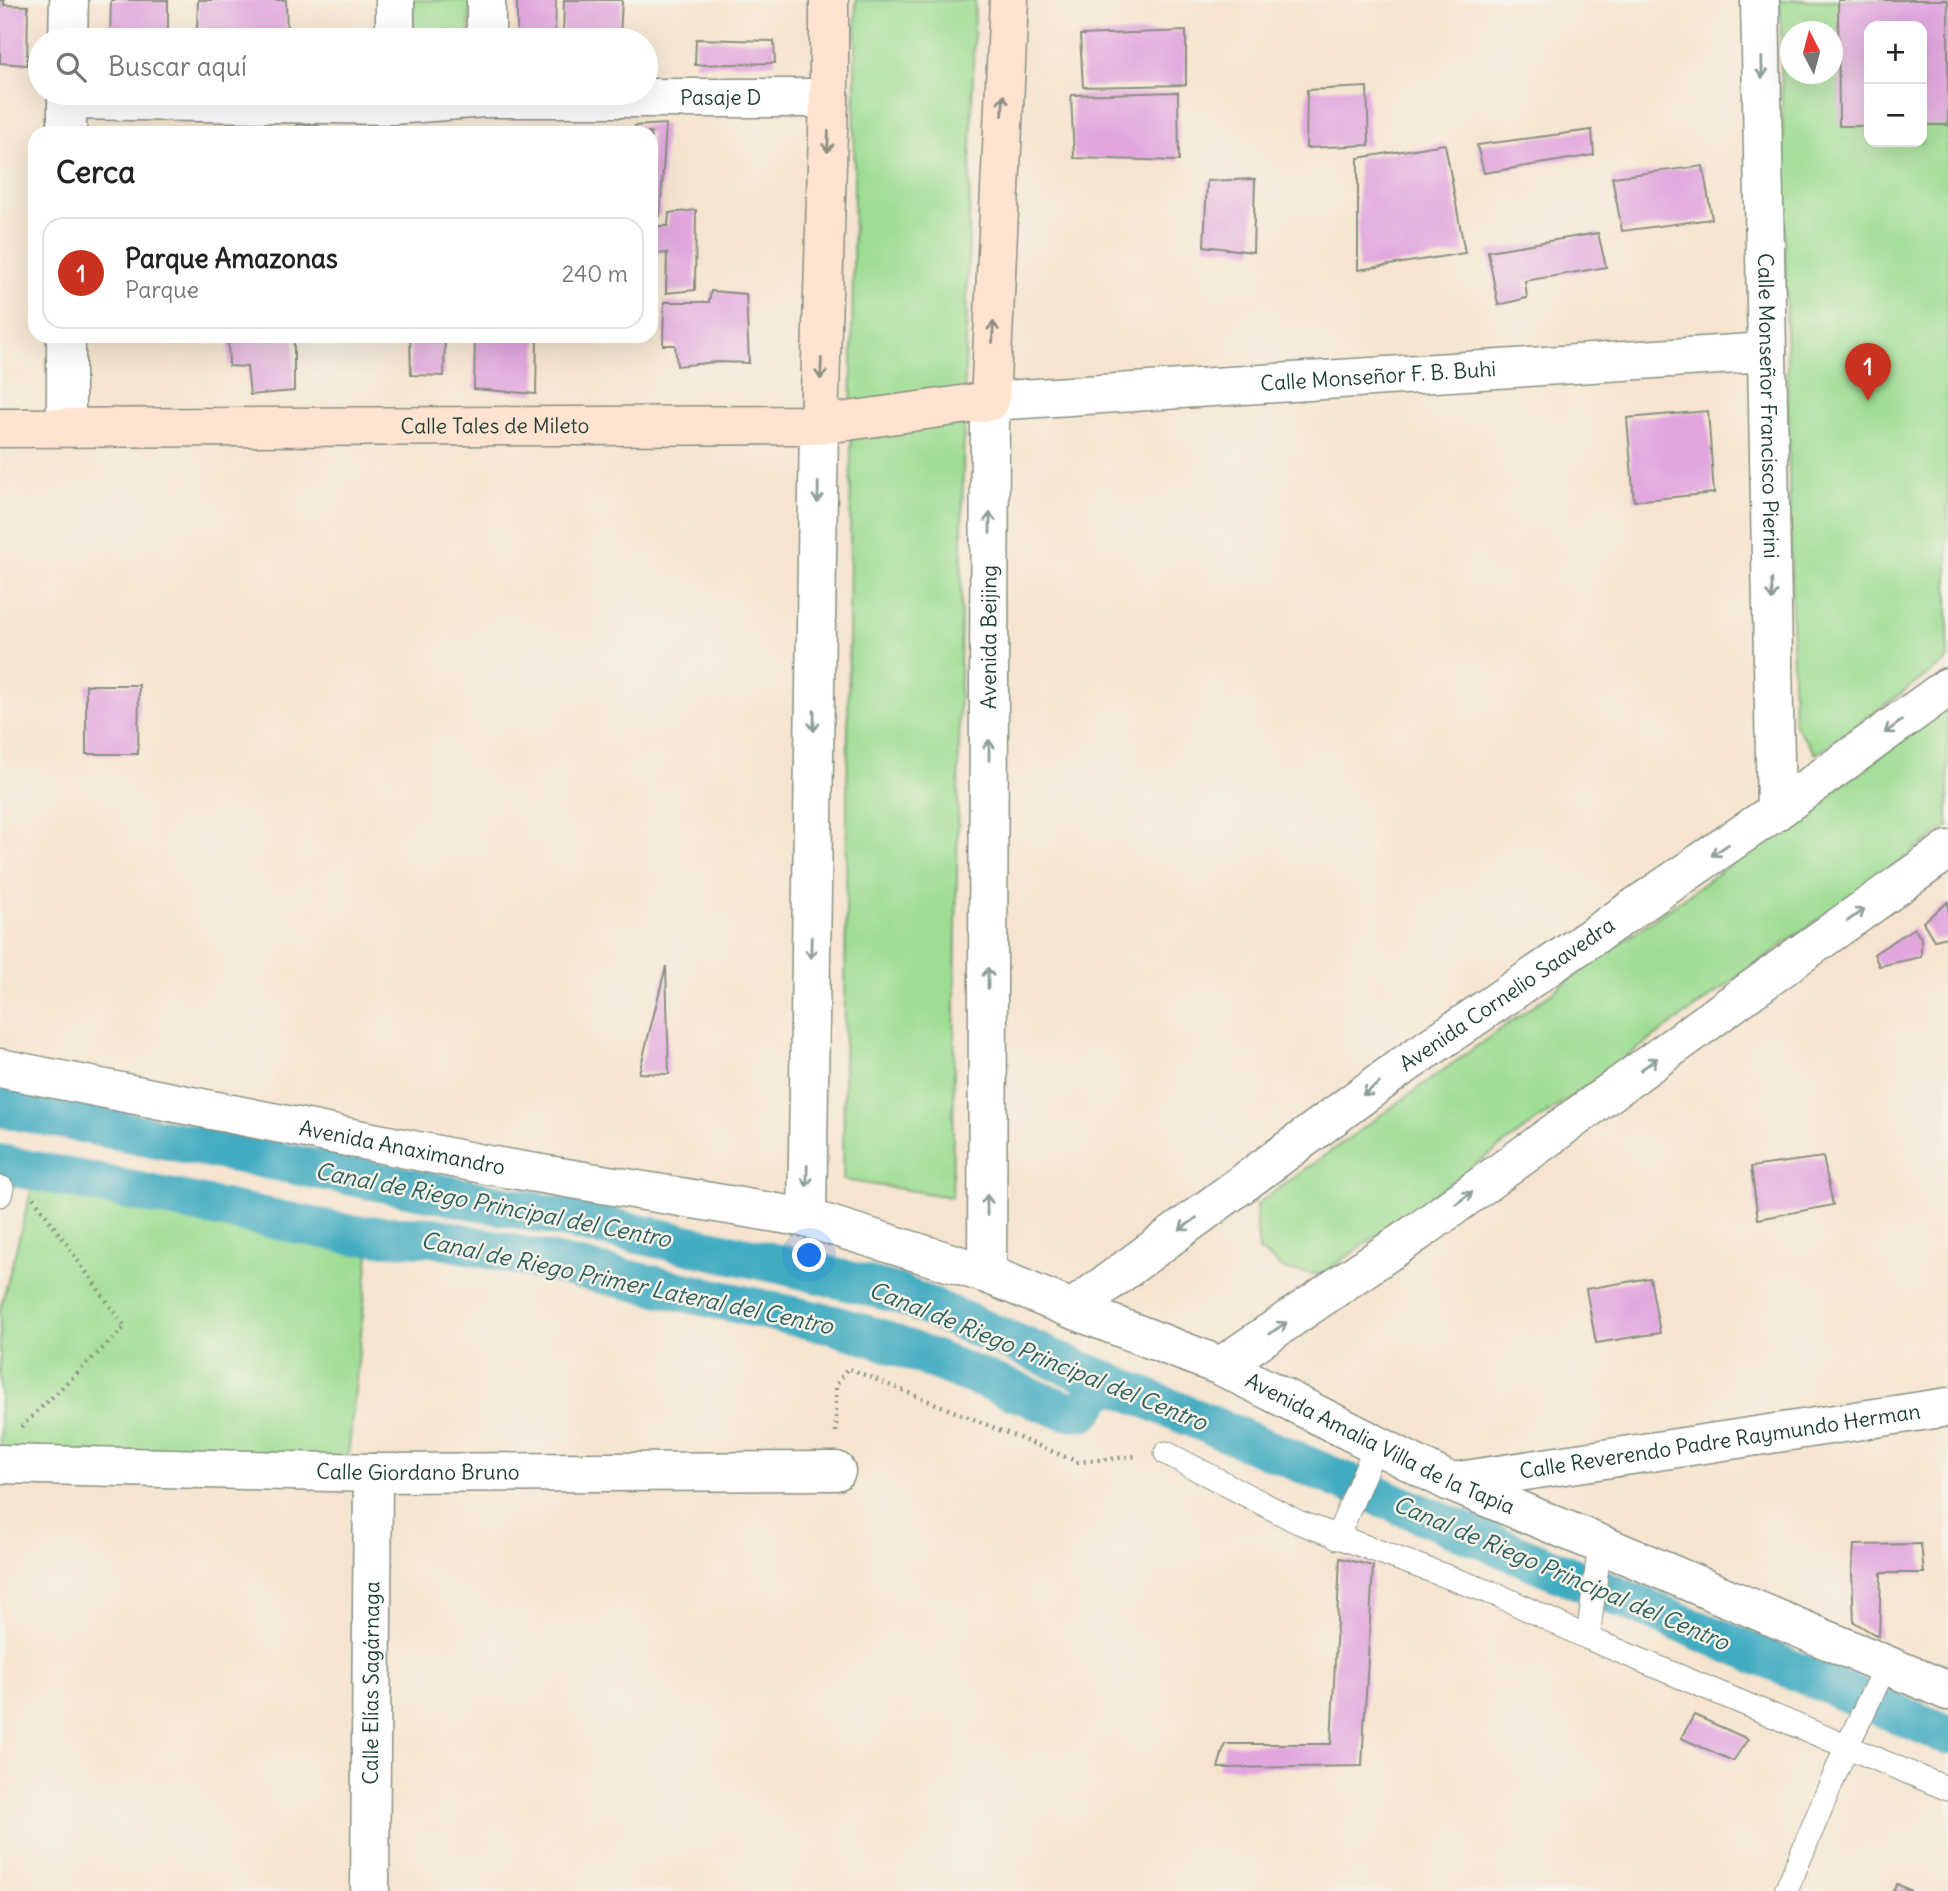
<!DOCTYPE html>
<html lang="es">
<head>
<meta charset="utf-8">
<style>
  :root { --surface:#fff; --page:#f2f2f2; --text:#222; --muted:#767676; --line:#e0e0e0; --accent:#c8321e }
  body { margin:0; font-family:Delius,sans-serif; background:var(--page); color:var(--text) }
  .controls { position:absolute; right:21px; top:21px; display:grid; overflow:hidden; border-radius:14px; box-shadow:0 7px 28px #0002 }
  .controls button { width:63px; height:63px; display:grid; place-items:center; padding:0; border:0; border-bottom:2px solid var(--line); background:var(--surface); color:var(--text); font:35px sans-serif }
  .compass { position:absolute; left:1780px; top:21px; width:63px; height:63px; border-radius:50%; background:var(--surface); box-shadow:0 7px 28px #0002; rotate:354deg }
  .you { position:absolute; left:810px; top:1256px; width:24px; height:24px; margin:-18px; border:5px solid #fff; border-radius:50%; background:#1a73e8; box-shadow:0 0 0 10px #1a73e833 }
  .badge { display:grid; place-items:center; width:46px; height:46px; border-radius:50%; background:var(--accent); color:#fff; font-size:23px; font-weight:700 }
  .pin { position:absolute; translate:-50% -58px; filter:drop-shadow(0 2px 4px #0008) }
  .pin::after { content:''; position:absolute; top:37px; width:24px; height:21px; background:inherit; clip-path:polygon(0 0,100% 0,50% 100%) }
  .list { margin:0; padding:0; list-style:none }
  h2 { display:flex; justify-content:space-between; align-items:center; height:91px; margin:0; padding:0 28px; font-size:30px }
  h2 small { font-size:23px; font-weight:400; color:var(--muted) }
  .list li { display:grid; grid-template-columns:46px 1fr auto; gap:21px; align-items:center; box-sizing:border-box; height:112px; margin:0 14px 14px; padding:0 14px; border:2px solid var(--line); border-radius:21px }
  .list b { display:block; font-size:26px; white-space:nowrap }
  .list p { margin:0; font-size:23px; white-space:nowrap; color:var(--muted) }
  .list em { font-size:23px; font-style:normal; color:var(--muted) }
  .icon { flex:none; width:38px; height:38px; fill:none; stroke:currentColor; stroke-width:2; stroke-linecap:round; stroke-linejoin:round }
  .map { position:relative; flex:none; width:1948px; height:1891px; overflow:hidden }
  .search { position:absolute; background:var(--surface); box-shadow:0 7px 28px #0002; left:28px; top:28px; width:630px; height:77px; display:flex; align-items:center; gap:18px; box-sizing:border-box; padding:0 24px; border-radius:38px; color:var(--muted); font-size:26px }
  .panel { position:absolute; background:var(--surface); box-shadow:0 7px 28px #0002; left:28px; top:126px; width:630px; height:217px; border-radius:21px }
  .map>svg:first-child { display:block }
  .green { fill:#9edd93; stroke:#5e8d64; stroke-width:2; fill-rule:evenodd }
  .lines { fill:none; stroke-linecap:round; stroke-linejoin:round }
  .canal { stroke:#41abc1; stroke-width:40 }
  .building { fill:#e1a6de }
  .lane-casing { stroke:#8a9082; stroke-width:25 }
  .street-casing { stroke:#8a9082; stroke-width:41 }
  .secondary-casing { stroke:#8a9082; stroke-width:41 }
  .path { stroke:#8a9082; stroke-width:4.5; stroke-dasharray:2 5; stroke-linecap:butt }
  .lane { stroke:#fff; stroke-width:23 }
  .street { stroke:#fff; stroke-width:38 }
  .secondary { stroke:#fee3d1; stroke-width:38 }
  .oneway { stroke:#8f9e9a }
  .oneway2 { stroke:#8e9082 }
  .labels { text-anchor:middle; stroke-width:5; stroke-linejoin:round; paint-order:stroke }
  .street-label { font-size:21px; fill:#1f3d34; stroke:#f7f3e8 }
  .water-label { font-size:23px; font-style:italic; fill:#295e5e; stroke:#f7f3e8 }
</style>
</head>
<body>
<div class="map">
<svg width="1948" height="1891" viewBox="0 0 1948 1891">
  <rect width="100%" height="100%" fill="#f7f3e8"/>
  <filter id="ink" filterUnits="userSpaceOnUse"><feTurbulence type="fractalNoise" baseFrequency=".0143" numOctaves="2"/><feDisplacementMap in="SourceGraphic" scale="14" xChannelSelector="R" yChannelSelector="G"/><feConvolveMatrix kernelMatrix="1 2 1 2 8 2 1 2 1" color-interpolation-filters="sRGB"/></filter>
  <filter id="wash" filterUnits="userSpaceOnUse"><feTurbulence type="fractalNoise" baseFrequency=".00686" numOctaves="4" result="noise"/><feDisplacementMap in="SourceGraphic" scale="28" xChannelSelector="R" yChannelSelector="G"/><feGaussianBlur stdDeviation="1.57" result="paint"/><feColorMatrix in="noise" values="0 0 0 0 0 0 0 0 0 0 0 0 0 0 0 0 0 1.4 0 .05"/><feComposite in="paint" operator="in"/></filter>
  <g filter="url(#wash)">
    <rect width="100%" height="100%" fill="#f5e4cf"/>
    <!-- green -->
    <path class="green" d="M409 0H470L469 40H409Z
      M856 0H975L964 405 952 1197 843 1180Z
      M1780 0H1948V660L1816 754 1794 723ZM1869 26H1922V142H1869ZM1790 32H1832V74H1790Z
      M1948 708V827L1321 1275 1286 1270 1259 1251 1256 1221 1257 1204Z
      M34 1181 369 1254 348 1457 0 1451V1310Z"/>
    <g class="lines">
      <!-- canal -->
      <path class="canal" d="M0 1107 535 1212 784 1265 896 1293 1948 1735
        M0 1164 353 1235 434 1237 834 1325 880 1339 1064 1410 1084 1411 1105 1381"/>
    </g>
    <g id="blocks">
      <!-- building -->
      <path class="building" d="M0 0H4V5L28 6 27 65 0 63Z
        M111 0H168V40H110Z
        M198 0H286L287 40H229V33L197 30Z
        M517 0H556L555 40 517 39Z
        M564 0H622L620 38 563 35Z
        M1838 0H1948V125H1922V26H1869V126H1839Z
        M1186 31V85L1083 87 1080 35Z
        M299 37 320 38V40H299Z
        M696 39 774 41 775 63 695 65Z
        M1367 87 1369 145 1306 148 1307 90Z
        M1178 92 1179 161 1074 158 1071 95Z
        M297 124 319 126V133H296Z
        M666 124 660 216H651V133H636L635 126Z
        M1592 130 1594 155 1484 173 1477 145Z
        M1445 144 1465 253 1358 270V158Z
        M1703 166 1712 219 1622 231 1612 177Z
        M1255 179 1253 252 1204 246 1207 181Z
        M696 210 695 290 666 293 667 253 651 254V226H668L669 213Z
        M1598 233 1606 267 1525 281 1527 298 1498 305 1488 251Z
        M711 291 746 294 749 363 716 362 677 366 675 345H663L664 302H709Z
        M228 336H294V391L250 395 247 367 229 366Z
        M410 336H445L444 376 411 375Z
        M475 336H537L536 394 474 389Z
        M1708 411 1714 493 1634 501 1627 418Z
        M86 685H139L138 754H86Z
        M1948 902V937L1934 940 1923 922Z
        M1914 928 1921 938V957L1879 966 1874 954Z
        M666 966 669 1074 639 1073Z
        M1823 1157 1833 1205 1758 1219 1751 1167Z
        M1650 1278 1660 1333 1596 1343 1586 1289Z
        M1921 1544 1924 1573H1881L1879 1637 1854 1622 1852 1573 1854 1545Z
        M1340 1558 1373 1566 1362 1766 1218 1768 1225 1744H1331Z
        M1694 1715 1748 1739 1733 1761 1681 1738Z
        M1897 1884 1911 1891H1893Z"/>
    </g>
  </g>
  <g filter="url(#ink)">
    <use href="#blocks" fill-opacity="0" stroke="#8a9082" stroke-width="2"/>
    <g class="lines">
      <defs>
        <path id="lane" d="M0 1195 2 1188
          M1166 1453 1298 1522 1500 1596 1588 1638 1948 1789
          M1337 1538 1376 1445
          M1588 1638 1600 1544
          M1786 1891 1846 1748 1886 1665"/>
        <g id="street">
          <path id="s1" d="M1760 0 1776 811"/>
          <path d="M68 40 69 0"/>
          <path d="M395 40V0"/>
          <path d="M486 40V0"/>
          <path id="s2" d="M67 100 393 105 485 98H829"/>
          <path d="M67 133V93"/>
          <path d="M66 427V336"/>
          <path id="s3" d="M0 1068 488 1165 807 1218 987 1274 1072 1309 1221 1366 1450 1482 1600 1544 1948 1691"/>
          <path d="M807 1218 819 425"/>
          <path id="s4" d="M987 1274 990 401 1767 352"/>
          <path id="s5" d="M1072 1309 1397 1070 1776 811 1948 687"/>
          <path d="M1221 1366 1422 1229 1801 954 1948 850"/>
          <path id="s6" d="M0 1464 373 1473 836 1471"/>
          <path id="s7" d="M1452 1482 1948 1407"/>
          <path id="s8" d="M370 1891 373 1473"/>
        </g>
        <g id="secondary">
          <path d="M819 425 829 98V0"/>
          <path id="s9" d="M0 428 819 425 990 401 1009 0"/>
        </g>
      </defs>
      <!-- lane casing -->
      <use href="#lane" class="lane-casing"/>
      <!-- street casing -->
      <use href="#street" class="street-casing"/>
      <!-- secondary casing -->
      <use href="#secondary" class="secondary-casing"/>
      <!-- path -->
      <path class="path" d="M21 1427 125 1327 33 1197
        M836 1432V1385L848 1368 1078 1462 1138 1456"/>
      <!-- lane -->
      <use href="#lane" class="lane"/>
      <!-- street -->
      <use href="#street" class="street"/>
      <!-- secondary -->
      <use href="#secondary" class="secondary"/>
    </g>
    <!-- one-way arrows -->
    <defs><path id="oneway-shaft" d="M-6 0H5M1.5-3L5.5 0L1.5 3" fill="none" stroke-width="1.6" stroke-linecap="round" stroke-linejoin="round" transform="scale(1.75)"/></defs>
    <g class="oneway">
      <use href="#oneway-shaft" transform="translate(1762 68) rotate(89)"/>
      <use href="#oneway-shaft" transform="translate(818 493) rotate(91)"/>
      <use href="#oneway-shaft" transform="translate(990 523) rotate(-90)"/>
      <use href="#oneway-shaft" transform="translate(1772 590) rotate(89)"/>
      <use href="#oneway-shaft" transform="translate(814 721) rotate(91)"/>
      <use href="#oneway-shaft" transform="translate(1893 727) rotate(144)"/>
      <use href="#oneway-shaft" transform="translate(989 750) rotate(-90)"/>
      <use href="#oneway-shaft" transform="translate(1720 850) rotate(146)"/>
      <use href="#oneway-shaft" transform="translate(1856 915) rotate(-35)"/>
      <use href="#oneway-shaft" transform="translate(811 948) rotate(91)"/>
      <use href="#oneway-shaft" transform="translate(988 978) rotate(-90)"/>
      <use href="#oneway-shaft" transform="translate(1649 1064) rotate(-36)"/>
      <use href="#oneway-shaft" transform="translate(1371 1089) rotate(144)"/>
      <use href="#oneway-shaft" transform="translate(807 1176) rotate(91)"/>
      <use href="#oneway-shaft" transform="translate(1464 1198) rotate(-36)"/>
      <use href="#oneway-shaft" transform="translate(987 1205) rotate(-90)"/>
      <use href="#oneway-shaft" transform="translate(1188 1224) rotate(144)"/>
      <use href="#oneway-shaft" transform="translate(1278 1328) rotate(-34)"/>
    </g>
    <g class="oneway2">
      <use href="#oneway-shaft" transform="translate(1003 105) rotate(-88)"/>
      <use href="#oneway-shaft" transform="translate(828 142) rotate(92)"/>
      <use href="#oneway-shaft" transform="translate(993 332) rotate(-88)"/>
      <use href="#oneway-shaft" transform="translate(821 369) rotate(92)"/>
    </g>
  </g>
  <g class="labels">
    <!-- street labels -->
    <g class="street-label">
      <text dy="7" stroke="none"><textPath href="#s2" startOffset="654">Pasaje D</textPath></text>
      <text dy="7" stroke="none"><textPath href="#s4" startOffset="1262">Calle Monseñor F. B. Buhi</textPath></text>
      <text dy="7" stroke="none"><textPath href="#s1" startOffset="406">Calle Monseñor Francisco Pierini</textPath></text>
      <text dy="7" stroke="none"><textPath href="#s9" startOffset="495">Calle Tales de Mileto</textPath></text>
      <text dy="7" stroke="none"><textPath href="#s4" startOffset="637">Avenida Beijing</textPath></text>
      <text dy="7" stroke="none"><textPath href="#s5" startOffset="537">Avenida Cornelio Saavedra</textPath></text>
      <text dy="7" stroke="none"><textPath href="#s3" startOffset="410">Avenida Anaximandro</textPath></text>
      <text dy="7" stroke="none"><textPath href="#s7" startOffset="271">Calle Reverendo Padre Raymundo Herman</textPath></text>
      <text dy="7" stroke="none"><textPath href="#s3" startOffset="1438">Avenida Amalia Villa de la Tapia</textPath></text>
      <text dy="7" stroke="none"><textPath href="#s6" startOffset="418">Calle Giordano Bruno</textPath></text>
      <text dy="7" stroke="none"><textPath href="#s8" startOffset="208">Calle Elías Sagárnaga</textPath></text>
    </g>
    <!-- water labels -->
    <g class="water-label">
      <text transform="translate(493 1205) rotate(11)" y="8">Canal de Riego Principal del Centro</text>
      <text transform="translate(627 1283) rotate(12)" y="8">Canal de Riego Primer Lateral del Centro</text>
      <text transform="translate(1038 1356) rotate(22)" y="8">Canal de Riego Principal del Centro</text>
      <text transform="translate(1561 1573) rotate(23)" y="8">Canal de Riego Principal del Centro</text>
    </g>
  </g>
</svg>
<div class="controls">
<button>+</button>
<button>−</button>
</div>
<svg class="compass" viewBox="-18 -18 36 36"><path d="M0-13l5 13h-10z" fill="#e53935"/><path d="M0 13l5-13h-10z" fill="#767676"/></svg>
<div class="you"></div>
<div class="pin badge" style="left:1868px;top:401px">1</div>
<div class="search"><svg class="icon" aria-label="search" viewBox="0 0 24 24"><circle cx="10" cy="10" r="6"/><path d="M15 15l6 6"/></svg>Buscar aquí</div>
<section class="panel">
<h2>Cerca<small></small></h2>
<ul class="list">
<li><span class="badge">1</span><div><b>Parque Amazonas</b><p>Parque</p></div><em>240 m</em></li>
</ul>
</section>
</div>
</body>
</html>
